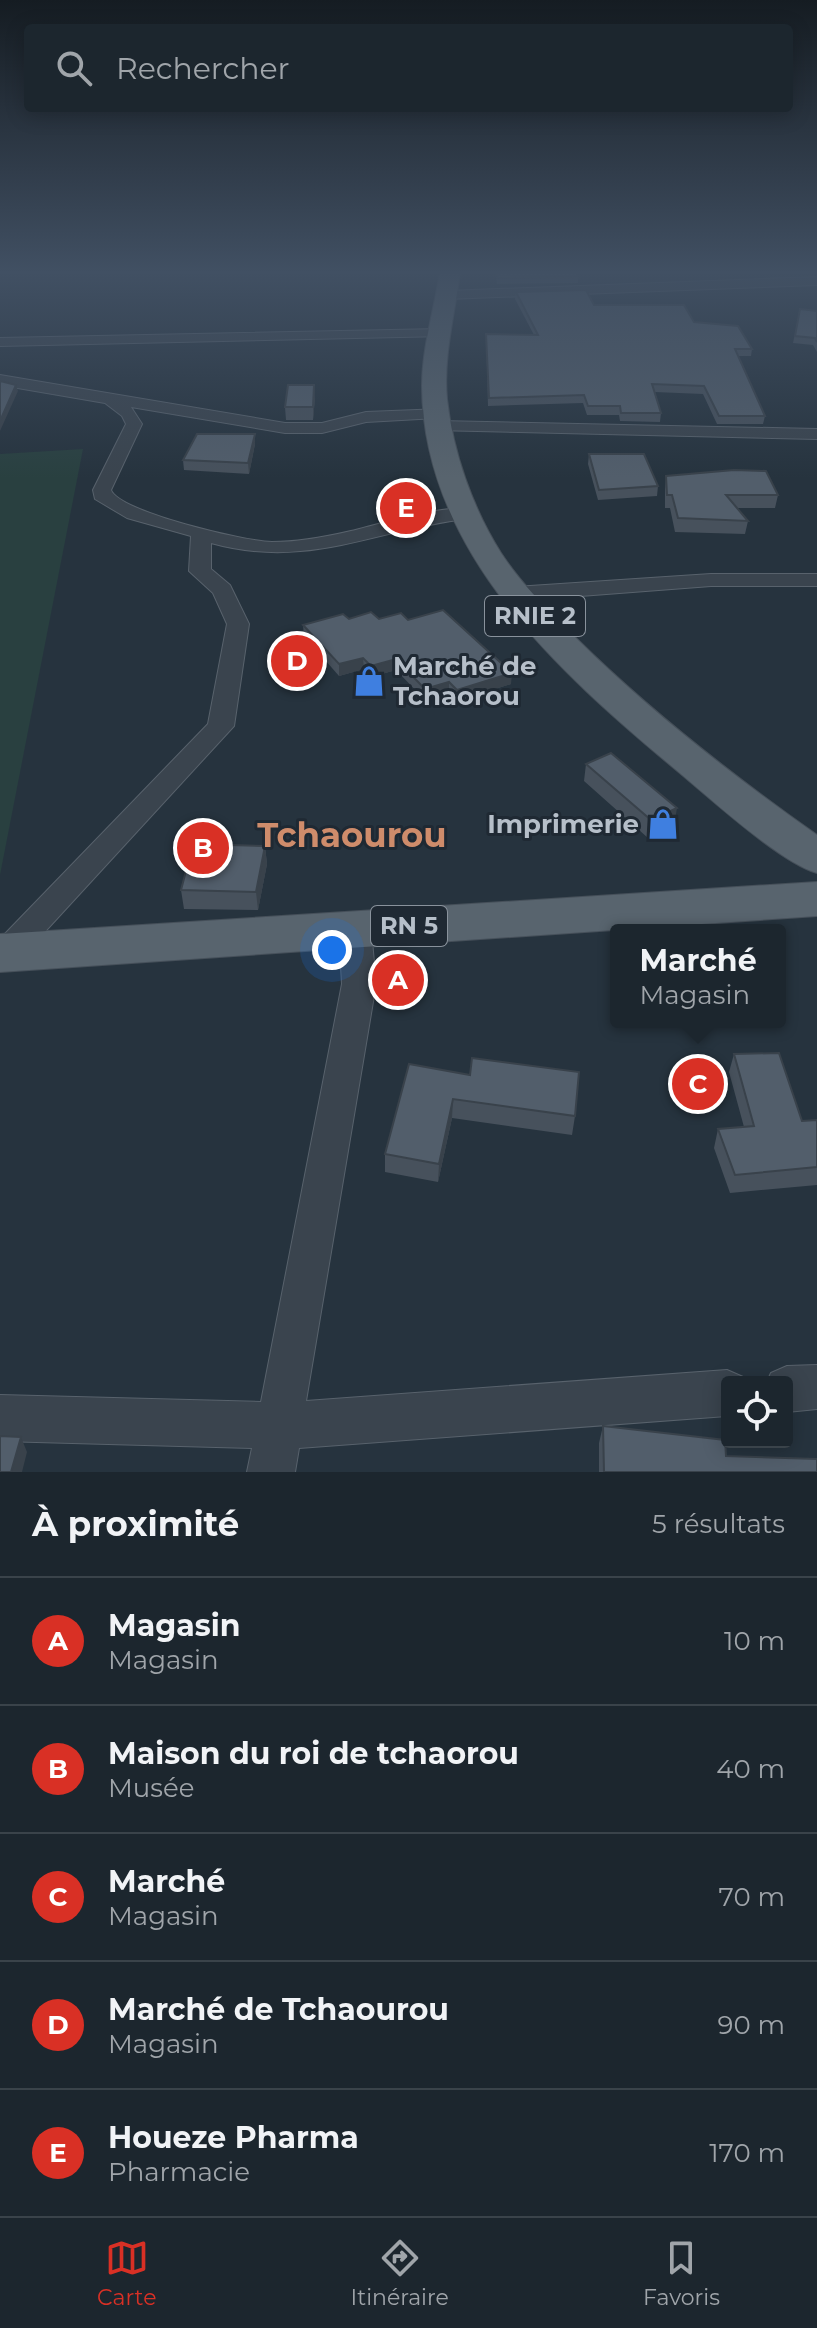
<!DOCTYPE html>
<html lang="fr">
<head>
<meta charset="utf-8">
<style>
  :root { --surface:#1c262e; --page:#252e36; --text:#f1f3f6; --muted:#a0a5aa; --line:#3a434a; --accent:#d93025 }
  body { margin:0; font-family:Montserrat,sans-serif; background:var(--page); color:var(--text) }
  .controls { position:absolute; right:24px; bottom:24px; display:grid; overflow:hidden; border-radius:8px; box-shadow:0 4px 20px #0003 }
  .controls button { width:72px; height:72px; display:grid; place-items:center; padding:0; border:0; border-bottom:2px solid var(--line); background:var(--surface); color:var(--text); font:40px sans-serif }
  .you { position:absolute; left:332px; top:950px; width:28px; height:28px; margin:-20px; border:6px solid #fff; border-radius:50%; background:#1a73e8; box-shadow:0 0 0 12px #1a73e833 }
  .badge { display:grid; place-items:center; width:52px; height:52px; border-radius:50%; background:var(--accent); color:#fff; font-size:26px; font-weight:700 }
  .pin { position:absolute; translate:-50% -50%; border:4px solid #fff; box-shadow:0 2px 8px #0006 }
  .popup { position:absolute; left:610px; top:924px; width:176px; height:104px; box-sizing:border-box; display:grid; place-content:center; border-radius:8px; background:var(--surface); filter:drop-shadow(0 2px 6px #0005); font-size:26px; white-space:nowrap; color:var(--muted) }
  .popup b { font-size:30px; color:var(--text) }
  .popup::after { content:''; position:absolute; left:50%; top:100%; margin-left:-16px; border:16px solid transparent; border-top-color:var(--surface) }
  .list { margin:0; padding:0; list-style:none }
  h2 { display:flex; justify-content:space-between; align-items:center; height:104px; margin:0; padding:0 32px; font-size:34px }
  h2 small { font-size:26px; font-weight:400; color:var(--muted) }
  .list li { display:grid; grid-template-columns:52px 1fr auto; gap:24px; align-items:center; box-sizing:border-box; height:128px; padding:0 32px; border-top:2px solid var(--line) }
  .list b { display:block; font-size:30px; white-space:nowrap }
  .list p { margin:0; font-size:26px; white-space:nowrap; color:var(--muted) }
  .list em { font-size:26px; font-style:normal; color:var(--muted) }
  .icon { flex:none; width:44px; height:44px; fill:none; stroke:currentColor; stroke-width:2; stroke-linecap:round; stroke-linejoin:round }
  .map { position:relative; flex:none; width:817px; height:1472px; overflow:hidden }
  .search { position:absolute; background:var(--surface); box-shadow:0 4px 20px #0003; left:24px; right:24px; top:24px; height:88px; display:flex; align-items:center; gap:20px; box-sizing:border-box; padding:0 28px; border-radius:8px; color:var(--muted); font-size:30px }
  .sheet { height:744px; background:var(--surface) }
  nav { display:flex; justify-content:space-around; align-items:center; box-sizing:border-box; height:112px; border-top:2px solid var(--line); background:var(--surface); font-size:22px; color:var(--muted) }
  nav a { display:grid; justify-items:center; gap:4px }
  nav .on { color:var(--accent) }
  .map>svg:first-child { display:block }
  .green { fill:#294040 }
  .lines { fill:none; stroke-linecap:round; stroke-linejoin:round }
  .street-casing { stroke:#58626c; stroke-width:2 }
  .primary-casing { stroke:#46505a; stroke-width:2 }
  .street { fill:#3a444e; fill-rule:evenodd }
  .primary { fill:#58646e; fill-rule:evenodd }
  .wall { fill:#47515c }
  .shaded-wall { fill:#39424b }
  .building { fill:#525e6b; stroke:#39424b; stroke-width:2 }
  .labels { text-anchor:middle; stroke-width:6; stroke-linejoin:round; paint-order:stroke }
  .shield { fill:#1f2933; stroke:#89929c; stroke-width:2 }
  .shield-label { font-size:24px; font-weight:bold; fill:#b6bfc9 }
  .poi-label { font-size:26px; font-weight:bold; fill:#b6bfc9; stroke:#1f2933; text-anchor:start }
  .district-label { font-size:34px; font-weight:bold; fill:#cf8c6b; stroke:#1f2933 }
</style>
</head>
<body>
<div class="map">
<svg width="817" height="1472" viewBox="0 0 817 1472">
  <rect width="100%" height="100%" fill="#26333e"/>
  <!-- green -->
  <path class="green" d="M83 449 0 875V454Z"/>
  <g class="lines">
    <defs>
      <path id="street" d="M817 277V285L447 299 440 295 447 291Z
        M441 329 448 333 446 336 0 346V338Z
        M0 375 285 423H322L366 412 443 409 445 413 437 418 366 422 322 433H285L131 407 142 424 111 490C119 512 247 542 272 542 299 542 325 537 351 531 373 526 462 498 476 513L466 519C373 530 307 570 211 543V569L230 585 249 624 234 726 18 961 7 964 0 962V939L208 724 227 624 213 593 189 571 191 536 127 518 95 499 93 490 126 424 122 416 105 403 0 385Z
        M439 421 817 429V439L433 430 431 426 433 422Z
        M711 574H817V586H711L515 601 504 594 515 587Z
        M355 918 366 922 371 930 376 984 306 1401 727 1370 743 1377 745 1382H727V1416L299 1448 295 1472H247L252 1448 0 1441V1395L261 1402 342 984 339 930 344 922Z
        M817 1365V1409L787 1412V1382H767L771 1373 787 1366Z"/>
      <path id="primary" d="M440 272H460C455 314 443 356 447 399 453 452 472 507 501 553 522 585 550 612 577 639 651 712 732 775 817 835V873C779 862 709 797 675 769 559 672 423 551 422 386 422 348 434 310 440 272Z
        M817 882V916L0 972V934Z"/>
    </defs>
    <!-- street casing -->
    <use href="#street" class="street-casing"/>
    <!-- primary casing -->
    <use href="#primary" class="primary-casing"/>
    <!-- street -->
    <use href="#street" class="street"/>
    <!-- primary -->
    <use href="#primary" class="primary"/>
  </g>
  <!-- wall -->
  <path class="wall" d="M495 272H576L578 277V283L497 284Z
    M516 292 694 322 752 349 751 356H738L765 416 763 424H717L703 394 655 392 661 413 660 422 620 421 619 415H587L583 403 488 406 486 334 534 335 515 299Z
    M800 309 817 311V352L813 345 793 343Z
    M315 398 313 420H286L285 407Z
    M255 434V444L249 474 184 470 183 460Z
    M589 454 658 486 657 496 598 500 588 464Z
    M666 476 778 495 775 508H737L748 521 745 534 675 532 670 508H665V489Z
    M349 619 408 620 511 684 457 701 449 693 425 700 396 670 371 677 364 669 339 676 304 636 303 625Z
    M586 764 674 826 648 838 584 781Z
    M265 846 267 864 258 910 184 909 181 890Z
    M734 1054 802 1121 817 1120V1185L730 1193 714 1148 718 1129 744 1127 729 1072Z
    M409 1064 575 1116 572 1135 452 1118 438 1182 385 1172V1154Z
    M603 1426 726 1456 817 1472H599V1443Z"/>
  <!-- shaded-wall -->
  <path class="shaded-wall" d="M16 385 18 391 0 431V421Z
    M314 385 315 398 313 420V407Z
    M255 434V444L249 474 248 463Z
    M363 658 364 669 339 676V664Z
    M396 659V670L371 677V666Z
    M512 673 511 684 457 701V690Z
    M449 682V693L425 700V689Z
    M677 808 674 826 648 838 651 820Z
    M265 846 267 864 258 910 256 892Z
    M453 1099 452 1118 438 1182 439 1164Z
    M21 1437 27 1452 22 1472H11Z"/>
  <!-- building -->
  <path class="building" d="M496 272H576L578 277 497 278Z
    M586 290 594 305H684L694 322 738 326 752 349H735L765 416H719L704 386 652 384 661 413H621L620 406H588L584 395 489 398 486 334 538 335 516 292Z
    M800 309 817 311V342L815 338 795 336Z
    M0 381 16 385 0 421Z
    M288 385H314L313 407H285Z
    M197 434H255L248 463 183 460Z
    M589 454H644L658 486 599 490Z
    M734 470 766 471 778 495H726L748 521 678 518 672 495H667L666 476Z
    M443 610 512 673 457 690 449 682 425 689 396 659 371 666 363 658 339 664 303 625 343 614 349 619 371 612 379 619 401 613 408 620Z
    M611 753 677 808 651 820 586 764Z
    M193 844 265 846 256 892 181 890Z
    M779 1053 802 1121 817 1120V1167L735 1175 718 1129 754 1126 734 1054Z
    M472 1058 579 1072 575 1116 453 1099 439 1164 385 1154 409 1064 470 1075Z
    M603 1426 725 1440 726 1456 817 1459V1472H604Z
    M0 1436 21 1437 11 1472H0Z"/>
  <!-- sky -->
  <linearGradient id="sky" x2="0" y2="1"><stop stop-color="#151c22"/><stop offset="0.57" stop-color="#415063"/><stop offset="1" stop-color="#415063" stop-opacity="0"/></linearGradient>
  <rect width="817" height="478" fill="url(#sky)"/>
  <!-- icons -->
  <defs>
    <symbol id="shop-bare" viewBox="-9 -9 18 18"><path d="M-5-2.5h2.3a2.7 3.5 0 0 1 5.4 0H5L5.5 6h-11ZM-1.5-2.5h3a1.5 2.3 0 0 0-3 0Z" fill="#3f7fe0" stroke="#1f2933" stroke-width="2.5" paint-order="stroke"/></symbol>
  </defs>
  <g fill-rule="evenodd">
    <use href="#shop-bare" x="347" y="659" width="44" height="44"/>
    <use href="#shop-bare" x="641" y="802" width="44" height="44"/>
  </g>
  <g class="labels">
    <!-- shield labels -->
    <g class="shield">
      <rect x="485" y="596" width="100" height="40" rx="6"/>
      <rect x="371" y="906" width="76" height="40" rx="6"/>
    </g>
    <g class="shield-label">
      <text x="535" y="624">RNIE 2</text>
      <text x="409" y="934">RN 5</text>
    </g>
    <!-- poi labels -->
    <g class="poi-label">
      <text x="393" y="675">Marché de<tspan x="393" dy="30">Tchaorou</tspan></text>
      <text x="639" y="833" text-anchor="end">Imprimerie</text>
    </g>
    <!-- district labels -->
    <g class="district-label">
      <text x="352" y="847">Tchaourou</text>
    </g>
  </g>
</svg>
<div class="controls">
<button><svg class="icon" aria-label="locate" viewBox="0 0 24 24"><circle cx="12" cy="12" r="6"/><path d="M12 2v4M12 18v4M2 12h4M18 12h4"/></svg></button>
</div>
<div class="you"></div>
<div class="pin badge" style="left:398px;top:980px">A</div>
<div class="pin badge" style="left:203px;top:848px">B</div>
<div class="pin badge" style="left:698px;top:1084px">C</div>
<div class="popup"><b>Marché</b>Magasin</div>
<div class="pin badge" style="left:297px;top:661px">D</div>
<div class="pin badge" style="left:406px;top:508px">E</div>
<div class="search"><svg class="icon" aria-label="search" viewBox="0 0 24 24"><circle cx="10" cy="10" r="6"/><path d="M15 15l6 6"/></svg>Rechercher</div>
</div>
<section class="sheet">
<h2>À proximité<small>5 résultats</small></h2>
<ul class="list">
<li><span class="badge">A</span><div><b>Magasin</b><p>Magasin</p></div><em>10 m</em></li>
<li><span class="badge">B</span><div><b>Maison du roi de tchaorou</b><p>Musée</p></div><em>40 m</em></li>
<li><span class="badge">C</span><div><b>Marché</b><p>Magasin</p></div><em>70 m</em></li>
<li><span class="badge">D</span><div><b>Marché de Tchaourou</b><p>Magasin</p></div><em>90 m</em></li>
<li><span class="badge">E</span><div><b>Houeze Pharma</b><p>Pharmacie</p></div><em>170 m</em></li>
</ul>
</section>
<nav>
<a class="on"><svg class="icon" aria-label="map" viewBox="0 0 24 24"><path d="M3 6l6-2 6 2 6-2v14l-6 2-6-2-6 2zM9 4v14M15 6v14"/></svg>Carte</a>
<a><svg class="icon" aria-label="directions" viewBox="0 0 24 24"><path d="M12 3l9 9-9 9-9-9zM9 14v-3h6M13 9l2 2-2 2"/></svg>Itinéraire</a>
<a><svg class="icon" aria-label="saved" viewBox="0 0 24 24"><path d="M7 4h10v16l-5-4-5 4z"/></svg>Favoris</a>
</nav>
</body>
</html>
